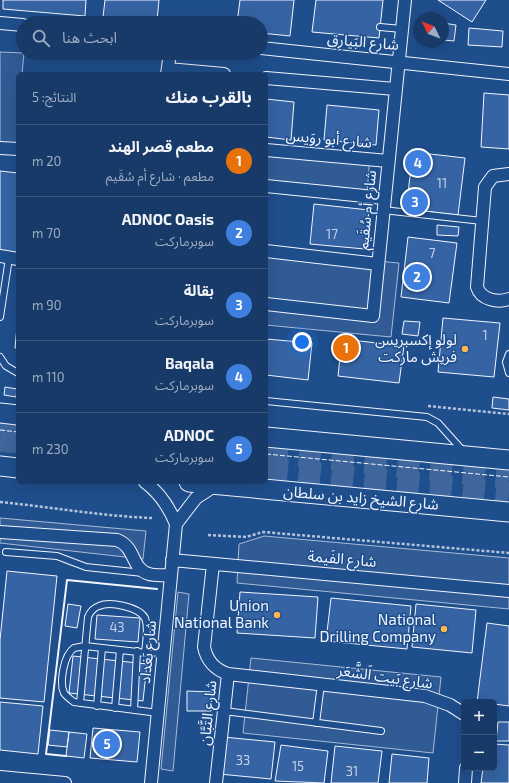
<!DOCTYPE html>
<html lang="ar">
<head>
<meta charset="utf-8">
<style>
  :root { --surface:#173a69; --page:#244571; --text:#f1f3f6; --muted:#9eadc0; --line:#36547d; --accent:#ea580c }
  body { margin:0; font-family:"Exo 2","Noto Sans Arabic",sans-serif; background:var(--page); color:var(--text); direction:rtl }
  .controls { position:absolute; right:12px; bottom:12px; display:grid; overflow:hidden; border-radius:6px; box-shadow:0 4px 16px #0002 }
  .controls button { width:36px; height:36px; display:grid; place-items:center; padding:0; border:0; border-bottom:1px solid var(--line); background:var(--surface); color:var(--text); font:20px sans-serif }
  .compass { position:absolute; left:413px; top:12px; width:36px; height:36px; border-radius:50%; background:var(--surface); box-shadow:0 4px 16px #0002; rotate:313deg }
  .you { position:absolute; left:302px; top:342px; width:14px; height:14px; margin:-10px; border:3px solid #fff; border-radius:50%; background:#1a73e8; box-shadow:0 0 0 6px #1a73e833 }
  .badge { display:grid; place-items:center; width:26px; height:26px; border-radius:50%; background:var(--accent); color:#fff; font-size:13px; font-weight:700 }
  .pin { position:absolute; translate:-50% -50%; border:2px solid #fff; box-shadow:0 1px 4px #0006 }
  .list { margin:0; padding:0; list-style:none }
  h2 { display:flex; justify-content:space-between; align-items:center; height:52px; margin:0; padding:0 16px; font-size:17px }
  h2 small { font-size:13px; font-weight:400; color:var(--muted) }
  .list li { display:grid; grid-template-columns:26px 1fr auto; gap:12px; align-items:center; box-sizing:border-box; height:72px; padding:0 16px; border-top:1px solid var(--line) }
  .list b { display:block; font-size:15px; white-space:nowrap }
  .list p { margin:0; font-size:13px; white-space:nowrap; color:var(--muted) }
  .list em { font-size:13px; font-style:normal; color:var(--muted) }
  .icon { flex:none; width:22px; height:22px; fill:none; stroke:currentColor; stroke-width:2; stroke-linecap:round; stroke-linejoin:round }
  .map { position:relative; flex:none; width:509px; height:783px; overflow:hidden; direction:ltr }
  .search { position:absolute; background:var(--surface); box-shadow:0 4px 16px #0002; left:16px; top:16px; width:252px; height:44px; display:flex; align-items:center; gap:10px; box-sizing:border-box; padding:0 14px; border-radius:22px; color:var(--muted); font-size:15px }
  .panel { position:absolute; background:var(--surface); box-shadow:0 4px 16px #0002; left:16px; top:72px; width:252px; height:412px; border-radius:6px; direction:rtl }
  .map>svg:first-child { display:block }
  .parking { fill:#305b95; stroke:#a8bbd7 }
  .building { fill:#3563a3; stroke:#f2f6ff }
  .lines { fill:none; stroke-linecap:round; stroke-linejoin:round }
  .highway-tunnel { stroke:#3f679d; stroke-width:22; stroke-dasharray:22 11; stroke-linecap:butt }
  .lane-casing { stroke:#f2f6ff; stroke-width:8 }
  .street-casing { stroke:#f2f6ff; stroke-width:14 }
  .primary-casing { stroke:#f2f6ff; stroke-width:21 }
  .path { stroke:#b3c4dc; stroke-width:2.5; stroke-dasharray:3 2; stroke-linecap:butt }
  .lane { stroke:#1f4e8c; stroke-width:6 }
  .street { stroke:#1f4e8c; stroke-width:12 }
  .primary { stroke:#1f4e8c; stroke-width:19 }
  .fence { stroke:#f2f6ff; stroke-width:1; stroke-dasharray:5 2; stroke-linecap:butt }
  .wall { stroke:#f2f6ff; stroke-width:2 }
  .poi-dot { fill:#ffb74d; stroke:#1f4e8c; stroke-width:1.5 }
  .labels { text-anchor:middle; stroke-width:3; stroke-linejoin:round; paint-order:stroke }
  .number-label { font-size:13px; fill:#c3d1e8 }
  .street-label { font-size:15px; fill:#f2f6ff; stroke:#1f4e8c }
  .poi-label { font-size:15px; fill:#f2f6ff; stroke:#1f4e8c; text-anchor:end }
</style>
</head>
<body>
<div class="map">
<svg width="509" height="783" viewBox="0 0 509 783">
  <rect width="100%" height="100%" fill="#1f4e8c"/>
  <!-- parking -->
  <path class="parking" d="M0 52 24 53 22 74H18V145L0 142Z
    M266 146 370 156 367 193 266 184Z
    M266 251 399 263 391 337 266 325Z
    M0 518 146 531 143 559 0 543Z
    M264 536 509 558V609L237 583 239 544Z
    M178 592 189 594 173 771 161 769Z
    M251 658 441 677 433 753 243 733Z"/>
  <!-- building -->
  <path class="building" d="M3 0H86L85 16 3 9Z
    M105 0H159L157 21 103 17Z
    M240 0H294L290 36 261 33V23H237Z
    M316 0H383L379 38 312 32Z
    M438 0H486L472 22Z
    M443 23 456 25 454 41 443 40Z
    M469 28 503 31 502 47 468 45Z
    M484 93 509 95V149L481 147Z
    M266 99 294 102 291 140 266 137Z
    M327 105 379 110 376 145 324 140Z
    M413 152 465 158 458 215 406 209Z
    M0 171 18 173V253L0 251Z
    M314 204 369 210 365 249 310 244Z
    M437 225 459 227 458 236 437 235Z
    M408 237 457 243 449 303 401 297Z
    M18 316V348H15Z
    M443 318 500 323 494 377 438 372Z
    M404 321 420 322 418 336 402 334Z
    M266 339 312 343 308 380 266 375Z
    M342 339 404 346 399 383 338 376Z
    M5 387 17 389 16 397 4 395Z
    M493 397 509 399V410L492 408Z
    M7 571 57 576 44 702 0 698V640Z
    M240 592 318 597 315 638 237 633Z
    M331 598 411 606 407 649 326 641Z
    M68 604 81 606 77 628 65 626Z
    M416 604 476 610 472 653 412 647Z
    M97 615 140 618 138 642 95 639Z
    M487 623 509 626V706L494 704V702H477Z
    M73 656 147 664 143 701 69 693Z
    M187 691 212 692 211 711H187Z
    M0 702 43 706 38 754 0 750Z
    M498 722H509V741H496Z
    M93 728 140 732 137 762 90 758Z
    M50 730 69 732 67 747 48 745Z
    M69 732 87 734 84 758 66 756Z
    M223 737 275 742 271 779 219 774Z
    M494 744 509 745V783H481L483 768H494Z
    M281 745 328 751 324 783 275 781Z
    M335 746 382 751 378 783H331Z
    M392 754 429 758 427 783H389Z"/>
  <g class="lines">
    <!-- highway-tunnel -->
    <path class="highway-tunnel" d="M0 423 18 425
      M0 441 18 442
      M266 452 509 478
      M266 468 509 493"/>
    <defs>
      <path id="lane" d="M380 27 402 29
        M383 210 482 221
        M0 317 9 258
        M509 354 506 362 509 373
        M0 357 6 366 18 373
        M266 401 427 417 438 423 464 452
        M6 552 57 556 86 567 143 573
        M80 703 88 617C90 612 93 608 99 606 110 601 139 607 145 618 149 628 146 642 145 652
        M97 706 102 648
        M115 708 120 650
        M134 710 137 651
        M224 711 381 731
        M158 713 74 702C70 699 67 697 64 693 59 682 64 655 74 648L85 646 164 655
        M316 723 321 684"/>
      <path id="street" d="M0 23 23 25
        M261 48 509 74
        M168 69 224 74
        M167 74 170 53
        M266 78 395 89
        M0 148 18 149
        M266 150 388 161
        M509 174 493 176 485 187 477 287C481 300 498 303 509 299
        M266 186 384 198
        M266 251 378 264
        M0 256 18 259
        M266 304 373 316 405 0
        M145 482C160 493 169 507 176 524
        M0 532 117 540C136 547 131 569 149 574 156 576 164 575 171 575
        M172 560 509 591
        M213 564 204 647C207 661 214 669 228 674L425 696 450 705 464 714
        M0 777 65 783
        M151 783 176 524 196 498 216 485
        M216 783 228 674
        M465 783 466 768"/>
      <path id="primary" d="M0 413 18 415
        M266 437 509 460
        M0 466 18 468
        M189 482 509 512"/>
    </defs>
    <!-- lane casing -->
    <use href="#lane" class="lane-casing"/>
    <!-- street casing -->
    <use href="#street" class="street-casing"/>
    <!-- primary casing -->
    <use href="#primary" class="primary-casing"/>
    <!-- path -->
    <path class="path" d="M428 406 509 414
      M0 502C51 507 101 516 152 518
      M208 535 246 537 263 532 509 553"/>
    <!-- lane -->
    <use href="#lane" class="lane"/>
    <!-- street -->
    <use href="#street" class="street"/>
    <!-- primary -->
    <use href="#primary" class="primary"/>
    <!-- fence -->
    <path class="fence" d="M0 430 18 432
      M266 454 509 477"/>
    <!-- wall -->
    <path class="wall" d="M66 756 46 754 67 580 157 589"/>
  </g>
  <!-- markers -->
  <g class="poi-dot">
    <circle cx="465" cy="349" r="4"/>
    <circle cx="277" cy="615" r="4"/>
    <circle cx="444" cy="629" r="4"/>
  </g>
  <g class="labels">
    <!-- number labels -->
    <g class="number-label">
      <text x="442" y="188">11</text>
      <text x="332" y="239">17</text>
      <text x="432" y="258">7</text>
      <text x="485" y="340">1</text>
      <text x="117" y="632">43</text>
      <text x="243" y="765">33</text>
      <text x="298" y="771">15</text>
      <text x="352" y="776">31</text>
    </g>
    <!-- street labels -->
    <g class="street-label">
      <text transform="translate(363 42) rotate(5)" y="5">شارع البَيارِق</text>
      <text transform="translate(329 139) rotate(5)" y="5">شارع أبو روَيس</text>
      <text transform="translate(367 210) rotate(-84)" y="5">شارع أم سُقَيم</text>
      <text transform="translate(361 498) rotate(5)" y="5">شارع الشيخ زايد بن سلطان</text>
      <text transform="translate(342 559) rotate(5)" y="5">شارع الفَيمة</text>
      <text transform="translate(148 652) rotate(-84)" y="5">شارع بَغداد</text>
      <text transform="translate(385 677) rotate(8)" y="5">شارع بَيت اَلشَّعَر</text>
      <text transform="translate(208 713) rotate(-84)" y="5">شارع التَّبَّان</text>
    </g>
    <!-- poi labels -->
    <g class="poi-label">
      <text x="457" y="345">لولو إكسبريس<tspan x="457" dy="17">فريش ماركت</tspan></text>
      <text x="269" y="611">Union<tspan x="269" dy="17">National Bank</tspan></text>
      <text x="436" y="625">National<tspan x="436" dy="17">Drilling Company</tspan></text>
    </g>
  </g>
</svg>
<div class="controls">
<button>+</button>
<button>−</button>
</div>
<svg class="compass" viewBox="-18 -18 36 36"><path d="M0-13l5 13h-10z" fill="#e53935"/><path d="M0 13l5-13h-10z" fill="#9eadc0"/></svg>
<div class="you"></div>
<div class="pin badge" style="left:346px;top:348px;background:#e8710a">1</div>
<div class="pin badge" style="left:417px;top:277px;background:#3f7fe0">2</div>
<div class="pin badge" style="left:415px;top:202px;background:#3f7fe0">3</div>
<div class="pin badge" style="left:418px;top:163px;background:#3f7fe0">4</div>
<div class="pin badge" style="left:107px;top:744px;background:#3f7fe0">5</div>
<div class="search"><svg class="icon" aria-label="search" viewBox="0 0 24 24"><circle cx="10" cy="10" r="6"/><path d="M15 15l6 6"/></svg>ابحث هنا</div>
<section class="panel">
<h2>بالقرب منك<small>النتائج: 5</small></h2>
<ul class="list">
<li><span class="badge" style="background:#e8710a">1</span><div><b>مطعم قصر الهند</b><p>مطعم · شارع أم سُقَيم</p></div><em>20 m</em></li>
<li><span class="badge" style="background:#3f7fe0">2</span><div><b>ADNOC Oasis</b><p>سوبرماركت</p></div><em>70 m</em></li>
<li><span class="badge" style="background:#3f7fe0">3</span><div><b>بقالة</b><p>سوبرماركت</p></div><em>90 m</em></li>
<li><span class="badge" style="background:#3f7fe0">4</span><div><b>Baqala</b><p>سوبرماركت</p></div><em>110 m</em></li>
<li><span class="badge" style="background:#3f7fe0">5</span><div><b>ADNOC</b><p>سوبرماركت</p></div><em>230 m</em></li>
</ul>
</section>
</div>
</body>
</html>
